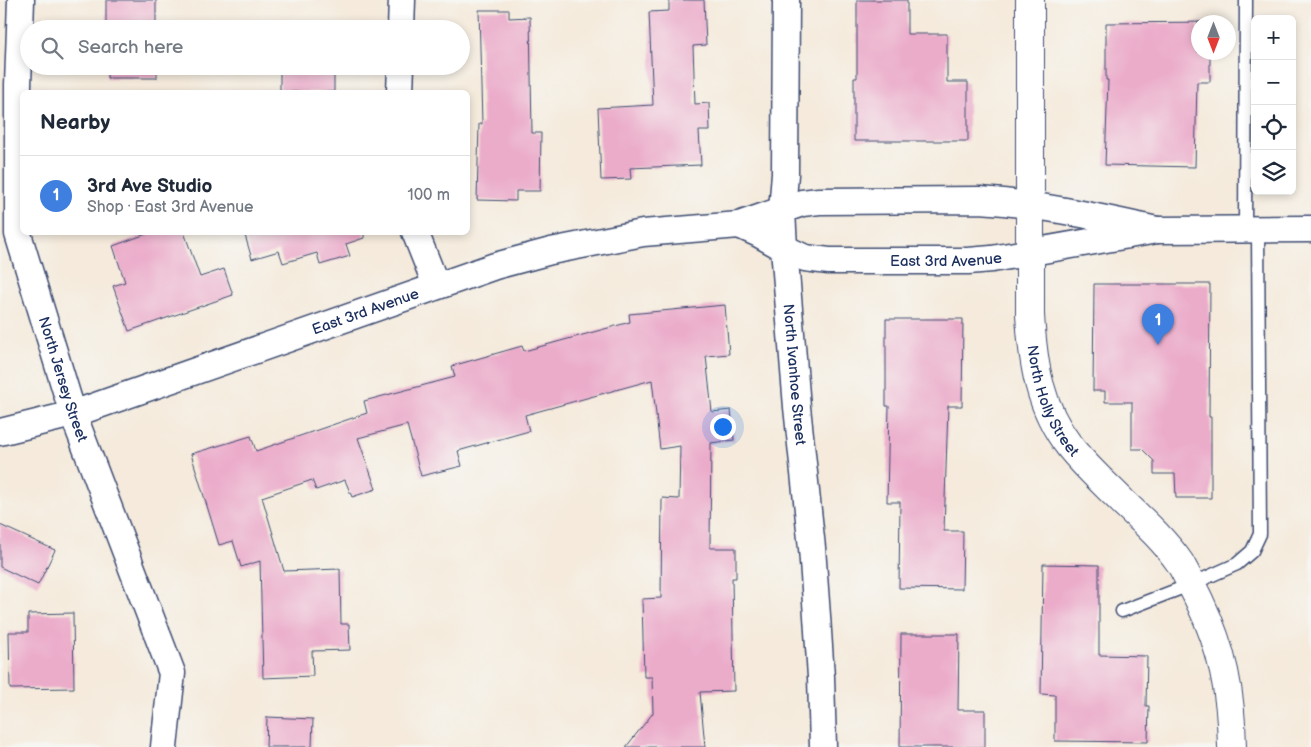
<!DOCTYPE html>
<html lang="en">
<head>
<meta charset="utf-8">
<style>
  :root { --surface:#fff; --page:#f2f2f3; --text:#1f2937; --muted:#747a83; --line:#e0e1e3; --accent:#0b8043 }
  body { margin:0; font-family:"Balsamiq Sans",sans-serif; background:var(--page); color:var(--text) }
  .controls { position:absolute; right:15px; top:15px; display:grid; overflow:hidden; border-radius:8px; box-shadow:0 2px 8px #0003 }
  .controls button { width:45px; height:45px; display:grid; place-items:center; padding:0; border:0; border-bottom:1px solid var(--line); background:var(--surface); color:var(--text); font:25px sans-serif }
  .compass { position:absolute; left:1191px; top:15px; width:45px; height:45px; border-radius:50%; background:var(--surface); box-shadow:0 2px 8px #0003; rotate:180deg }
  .you { position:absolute; left:722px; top:426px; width:18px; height:18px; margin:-12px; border:4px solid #fff; border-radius:50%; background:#1a73e8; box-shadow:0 0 0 8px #1a73e833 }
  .badge { display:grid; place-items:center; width:32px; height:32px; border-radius:50%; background:var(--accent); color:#fff; font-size:16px; font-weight:700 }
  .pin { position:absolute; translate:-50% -41px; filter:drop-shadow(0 1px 2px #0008) }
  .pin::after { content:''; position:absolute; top:26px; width:18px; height:15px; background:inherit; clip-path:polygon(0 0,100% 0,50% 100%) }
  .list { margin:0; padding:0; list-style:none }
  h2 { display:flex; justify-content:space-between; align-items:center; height:65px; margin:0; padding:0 20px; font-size:21px }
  h2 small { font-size:16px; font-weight:400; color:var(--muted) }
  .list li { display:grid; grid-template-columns:32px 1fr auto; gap:15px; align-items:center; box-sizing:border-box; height:80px; padding:0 20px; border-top:1px solid var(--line) }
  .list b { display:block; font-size:19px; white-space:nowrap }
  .list p { margin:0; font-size:16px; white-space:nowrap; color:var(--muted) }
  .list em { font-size:16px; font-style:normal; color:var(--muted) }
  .icon { flex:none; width:28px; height:28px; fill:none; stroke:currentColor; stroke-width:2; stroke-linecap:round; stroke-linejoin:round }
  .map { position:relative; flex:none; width:1311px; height:747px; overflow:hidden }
  .search { position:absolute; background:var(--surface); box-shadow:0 2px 8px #0003; left:20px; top:20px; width:450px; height:55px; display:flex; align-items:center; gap:12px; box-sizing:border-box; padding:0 18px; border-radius:28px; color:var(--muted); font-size:19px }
  .panel { position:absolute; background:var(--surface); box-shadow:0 2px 8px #0003; left:20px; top:90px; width:450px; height:145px; border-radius:8px }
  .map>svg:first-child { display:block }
  .building { fill:#ebacca }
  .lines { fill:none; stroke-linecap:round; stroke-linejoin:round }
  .service-casing { stroke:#3c4b71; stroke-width:15 }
  .minor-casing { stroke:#3c4b71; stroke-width:29 }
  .tertiary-casing { stroke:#3c4b71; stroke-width:30 }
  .service { stroke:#fff; stroke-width:12 }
  .minor { stroke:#fff; stroke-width:26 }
  .tertiary { stroke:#fff; stroke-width:28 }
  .labels { text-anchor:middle; stroke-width:4.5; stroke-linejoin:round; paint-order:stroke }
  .street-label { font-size:15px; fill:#1b2f5e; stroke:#f6f6f2 }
</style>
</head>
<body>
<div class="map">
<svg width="1311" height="747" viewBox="0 0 1311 747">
  <rect width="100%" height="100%" fill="#f6f6f2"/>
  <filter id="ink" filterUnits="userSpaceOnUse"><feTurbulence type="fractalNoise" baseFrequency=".02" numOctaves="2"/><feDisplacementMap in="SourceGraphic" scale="10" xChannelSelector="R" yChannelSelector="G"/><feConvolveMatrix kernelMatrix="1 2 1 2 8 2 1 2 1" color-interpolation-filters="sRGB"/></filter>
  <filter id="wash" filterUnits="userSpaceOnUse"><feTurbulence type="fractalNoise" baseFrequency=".0096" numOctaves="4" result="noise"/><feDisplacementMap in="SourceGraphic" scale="20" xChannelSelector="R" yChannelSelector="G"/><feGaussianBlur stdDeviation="1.12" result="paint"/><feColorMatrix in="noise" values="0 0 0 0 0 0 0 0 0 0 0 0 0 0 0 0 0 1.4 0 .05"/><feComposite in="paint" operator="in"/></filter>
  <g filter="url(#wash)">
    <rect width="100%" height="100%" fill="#f5eadb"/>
    <g id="blocks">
      <!-- building -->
      <path class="building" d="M106 0H156V29H106Z
        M669 0H704L706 45 693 46 695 104 709 103 710 131H699L701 165 630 168 631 179 601 180 598 108 653 105 649 12 669 11Z
        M857 0H907V34H947V82H968V141H854V78H857Z
        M479 10H509V18L530 17 532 133H541L540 191H516V201L477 200 479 124H482Z
        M1198 22V52H1210V82H1197L1195 167 1105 165 1108 80H1106V23L1210 22Z
        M107 66H157V78H107Z
        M280 66H334V92H280Z
        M152 232H184L200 277 224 269 233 295 129 331 113 286 125 282 113 246Z
        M244 232H364V238L346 244 350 256 320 265 317 253 283 263 279 251 252 259Z
        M1094 284H1210L1209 417H1211V498H1176L1175 474H1154V461L1142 449H1132V402H1105V391H1093Z
        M725 305 729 354 706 356 712 412 731 410 734 440 711 443 710 548H736V578H732L734 691 700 692 705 747H626L653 713 652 677H644L642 599 661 598 662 498 679 499 680 446 660 449 652 380 525 415 529 431 458 451 462 466 421 476 407 425 358 438 376 489 352 497 345 480 316 490 312 480 262 497 284 571 340 569 341 624H349L350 650 312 651 313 676 263 678 260 561 241 567 233 541 219 545 191 454 251 436 256 451 367 413 364 401 455 377 452 366 522 346 524 351 630 322 629 314Z
        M886 319H963L962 406H948L944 531H963L962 589 899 588 900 502H887L889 406H886Z
        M0 525 55 550 38 585 0 567Z
        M1043 564 1099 565V655L1147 656 1146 706H1149L1148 742 1055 741V695L1041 694Z
        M73 613 74 688 10 689 9 632H28V614Z
        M901 634H959L958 710H985V747H900Z
        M267 717 313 719 312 747H266Z"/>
    </g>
  </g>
  <g filter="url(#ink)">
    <use href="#blocks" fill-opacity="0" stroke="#3c4b71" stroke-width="1"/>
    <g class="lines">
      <defs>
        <path id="service" d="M1245 230 1246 0
          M1122 611 1192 584 1237 564 1252 551 1260 534 1258 230"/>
        <g id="minor">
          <path id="s1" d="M21 0 18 85V234L73 414 172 673 164 747"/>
          <path id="s2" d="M786 0 785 174 782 211 784 248 797 407 812 548 817 616 821 677 823 747"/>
          <path d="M401 29 402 0"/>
          <path d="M400 92 401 66"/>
          <path id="s3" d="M739 225 759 234 784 248 805 258 829 261H968L992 259 1157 230 1311 229"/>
          <path d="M415 232 436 285"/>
          <path id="s4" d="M0 432 73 414 495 266 551 251 643 233 739 225 802 203 819 201 980 200C1040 204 1098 217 1157 230"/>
        </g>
        <g id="tertiary">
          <path id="s5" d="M1030 0V315C1033 364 1039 407 1070 447 1086 467 1105 484 1123 502 1143 521 1164 540 1180 563 1187 575 1193 588 1199 600 1223 650 1231 692 1232 747"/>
        </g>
      </defs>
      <!-- service casing -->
      <use href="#service" class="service-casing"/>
      <!-- minor casing -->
      <use href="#minor" class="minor-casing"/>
      <!-- tertiary casing -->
      <use href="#tertiary" class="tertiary-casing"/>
      <!-- service -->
      <use href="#service" class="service"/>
      <!-- minor -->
      <use href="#minor" class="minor"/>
      <!-- tertiary -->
      <use href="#tertiary" class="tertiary"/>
    </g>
  </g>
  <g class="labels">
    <!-- street labels -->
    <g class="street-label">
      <text dy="5" stroke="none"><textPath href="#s3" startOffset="215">East 3rd Avenue</textPath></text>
      <text dy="5" stroke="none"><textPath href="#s4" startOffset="385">East 3rd Avenue</textPath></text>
      <text dy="5" stroke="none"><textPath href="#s2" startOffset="375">North Ivanhoe Street</textPath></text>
      <text dy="5" stroke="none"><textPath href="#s1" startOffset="386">North Jersey Street</textPath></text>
      <text dy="5" stroke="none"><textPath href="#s5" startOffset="405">North Holly Street</textPath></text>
    </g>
  </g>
</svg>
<div class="controls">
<button>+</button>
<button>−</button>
<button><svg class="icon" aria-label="locate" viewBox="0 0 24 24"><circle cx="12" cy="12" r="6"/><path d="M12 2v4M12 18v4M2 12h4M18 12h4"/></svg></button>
<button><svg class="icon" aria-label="layers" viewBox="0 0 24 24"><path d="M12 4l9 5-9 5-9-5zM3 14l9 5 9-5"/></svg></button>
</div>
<svg class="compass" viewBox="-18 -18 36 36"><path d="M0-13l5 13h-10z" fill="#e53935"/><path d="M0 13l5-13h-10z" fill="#747a83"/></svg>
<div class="you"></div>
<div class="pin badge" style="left:1158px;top:345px;background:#3f7fe0">1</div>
<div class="search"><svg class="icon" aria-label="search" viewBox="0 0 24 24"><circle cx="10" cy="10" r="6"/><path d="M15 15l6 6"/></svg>Search here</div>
<section class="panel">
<h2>Nearby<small></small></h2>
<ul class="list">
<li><span class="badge" style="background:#3f7fe0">1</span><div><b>3rd Ave Studio</b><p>Shop · East 3rd Avenue</p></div><em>100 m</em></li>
</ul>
</section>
</div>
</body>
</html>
